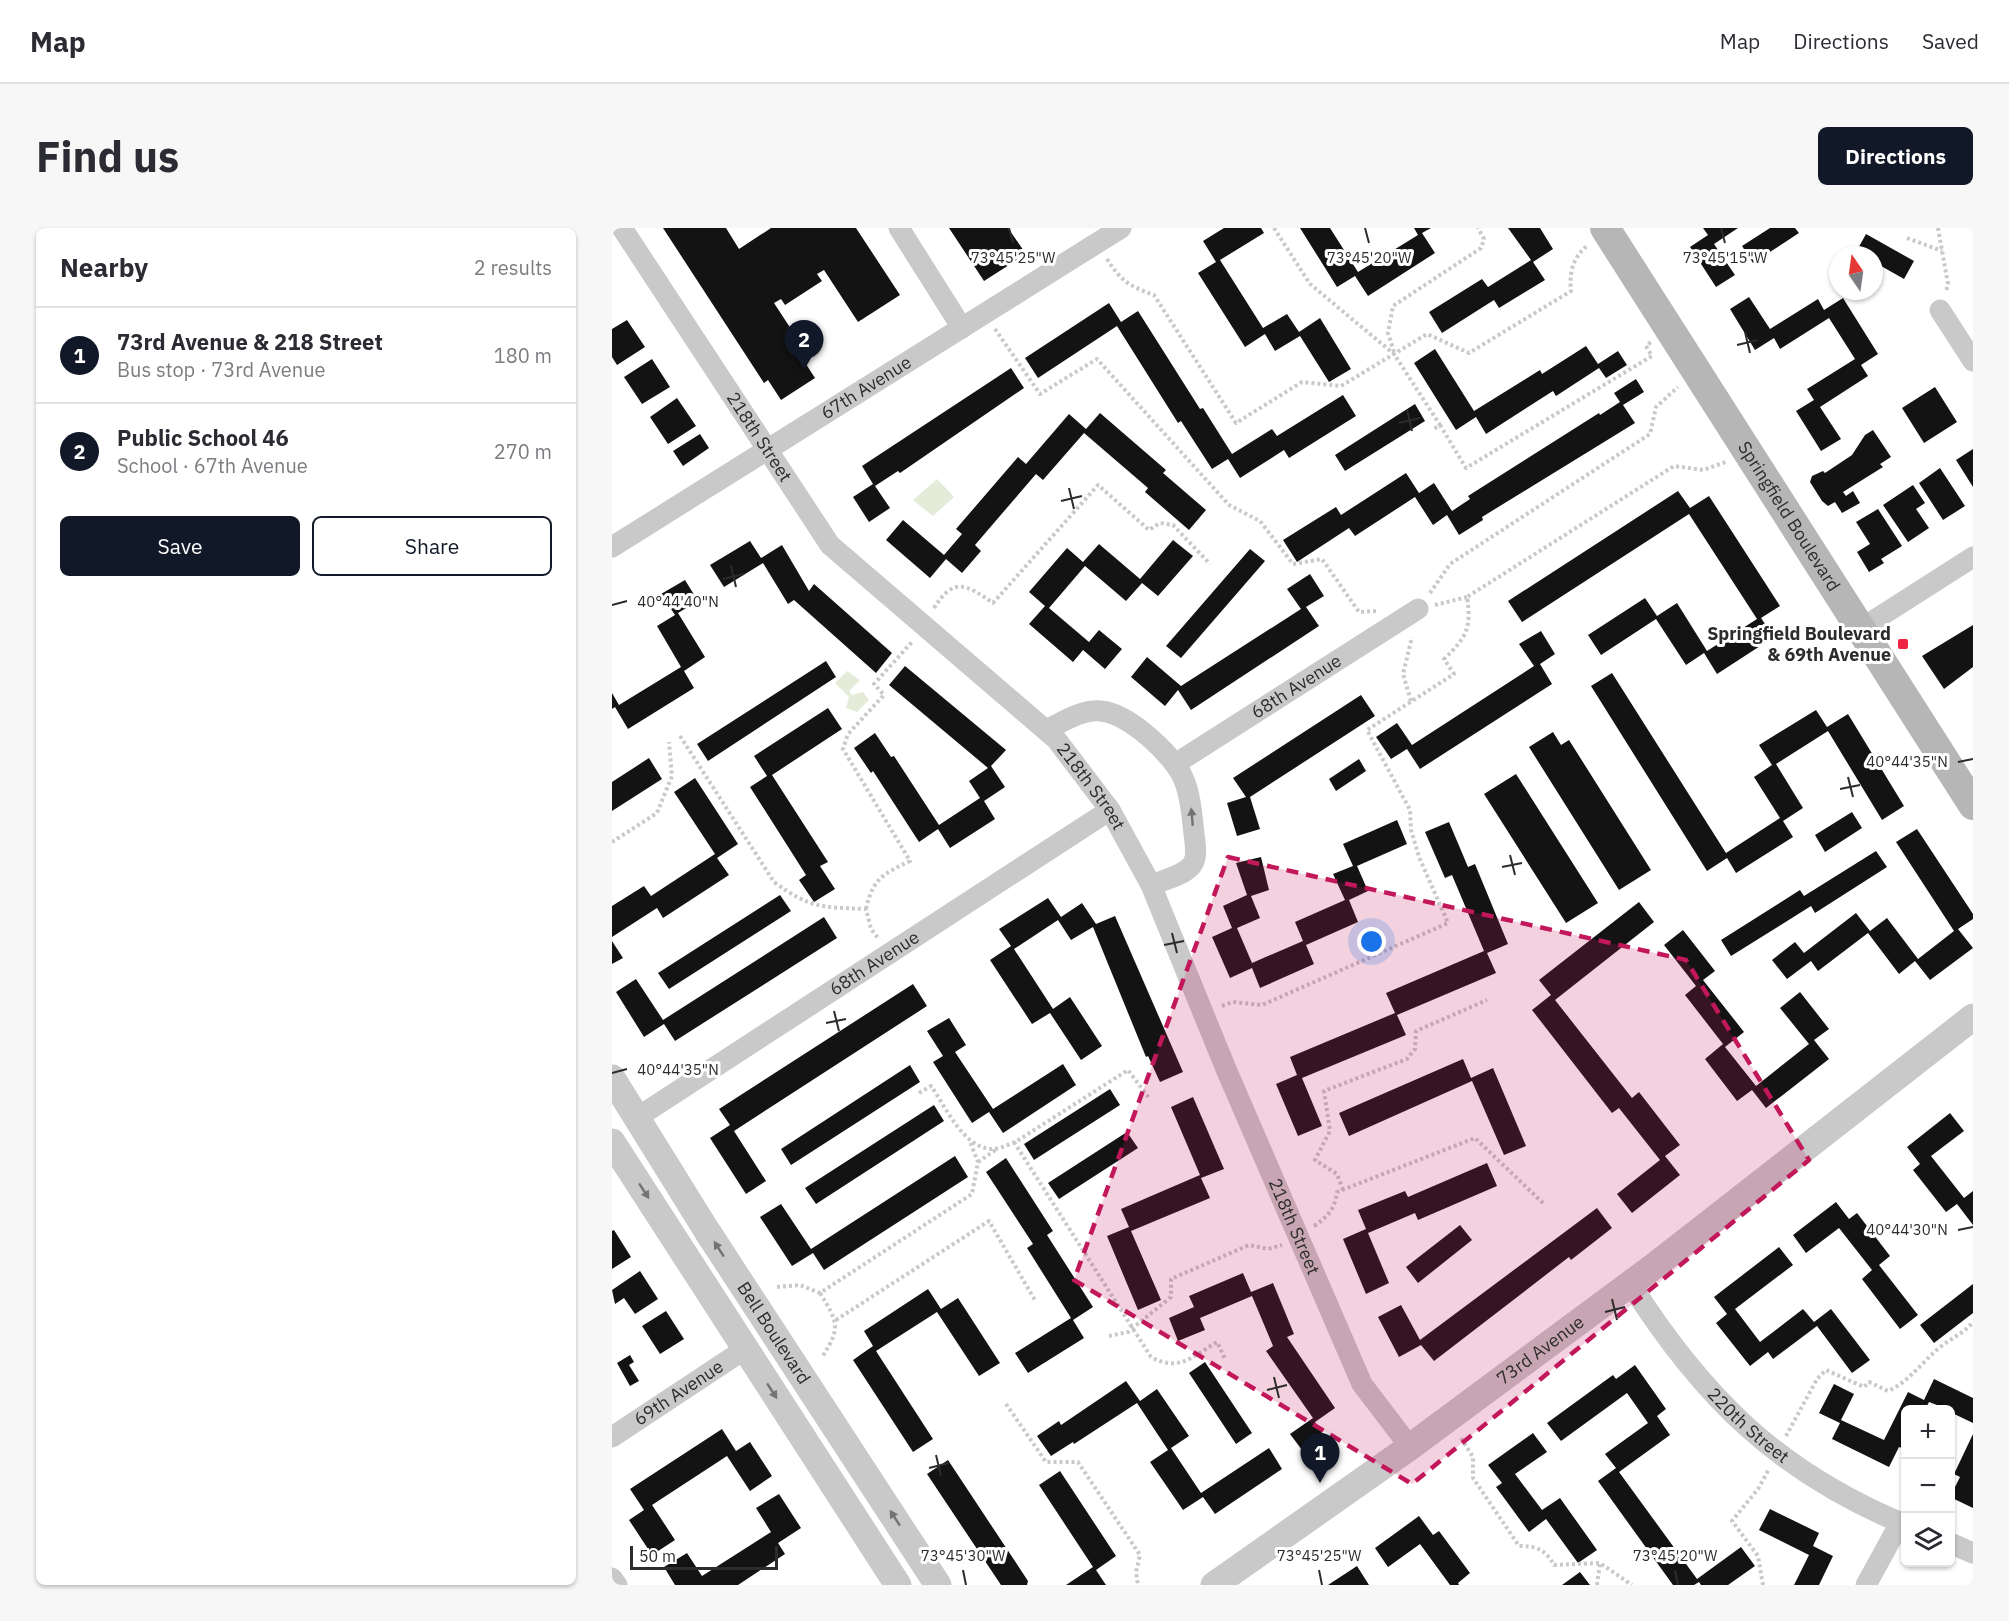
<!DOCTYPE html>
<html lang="en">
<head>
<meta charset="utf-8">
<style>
  :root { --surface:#fff; --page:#f7f7f7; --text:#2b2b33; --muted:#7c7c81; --line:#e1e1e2; --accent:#111827 }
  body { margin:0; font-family:"IBM Plex Sans",sans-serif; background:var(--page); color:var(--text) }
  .controls { position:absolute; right:18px; bottom:18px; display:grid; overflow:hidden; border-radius:9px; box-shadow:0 2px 4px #0004 }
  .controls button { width:54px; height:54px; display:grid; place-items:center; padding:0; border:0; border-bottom:2px solid var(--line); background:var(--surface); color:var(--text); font:30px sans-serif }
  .compass { position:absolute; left:1217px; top:18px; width:54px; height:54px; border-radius:50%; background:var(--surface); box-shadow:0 2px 4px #0004; rotate:347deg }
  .scale { position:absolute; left:18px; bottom:15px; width:148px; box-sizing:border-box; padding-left:6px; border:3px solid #2c2c2c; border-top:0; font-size:16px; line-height:21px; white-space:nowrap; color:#2c2c2c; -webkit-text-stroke:4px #fff; paint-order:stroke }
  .you { position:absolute; left:760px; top:714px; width:21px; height:21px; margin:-15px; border:4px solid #fff; border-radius:50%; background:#1a73e8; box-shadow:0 0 0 9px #1a73e833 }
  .badge { display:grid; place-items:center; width:39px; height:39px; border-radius:50%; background:var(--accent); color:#fff; font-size:20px; font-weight:700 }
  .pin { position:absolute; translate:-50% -50px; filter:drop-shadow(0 2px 3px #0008) }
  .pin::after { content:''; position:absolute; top:32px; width:21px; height:18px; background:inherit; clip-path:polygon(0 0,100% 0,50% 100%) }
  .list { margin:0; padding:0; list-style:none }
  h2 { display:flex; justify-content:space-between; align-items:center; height:78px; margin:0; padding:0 24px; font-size:26px }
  h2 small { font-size:20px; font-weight:400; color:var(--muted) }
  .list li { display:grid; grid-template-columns:39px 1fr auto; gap:18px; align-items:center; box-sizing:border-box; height:96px; padding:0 24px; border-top:2px solid var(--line) }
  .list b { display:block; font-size:22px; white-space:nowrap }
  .list p { margin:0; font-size:20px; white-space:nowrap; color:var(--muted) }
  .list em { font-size:20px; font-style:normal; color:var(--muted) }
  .actions { display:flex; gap:12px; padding:18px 24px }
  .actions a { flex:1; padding:14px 0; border:2px solid var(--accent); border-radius:9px; text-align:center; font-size:21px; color:var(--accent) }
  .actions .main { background:var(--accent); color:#fff }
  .icon { flex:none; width:33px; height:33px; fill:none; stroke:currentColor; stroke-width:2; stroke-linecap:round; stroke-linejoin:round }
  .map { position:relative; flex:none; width:1361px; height:1357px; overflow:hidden; border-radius:9px }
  header { display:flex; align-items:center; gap:36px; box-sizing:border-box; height:84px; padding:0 30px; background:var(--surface); border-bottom:2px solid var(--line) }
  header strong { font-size:28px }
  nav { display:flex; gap:33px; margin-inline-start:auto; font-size:21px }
  .intro { display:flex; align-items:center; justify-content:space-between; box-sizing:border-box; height:144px; padding:0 36px }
  h1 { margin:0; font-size:42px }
  .button { padding:15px 27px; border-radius:9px; background:var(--accent); color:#fff; font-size:21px; font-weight:700 }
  main { display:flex; gap:36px; padding:0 36px }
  aside { flex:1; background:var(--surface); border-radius:9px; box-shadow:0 2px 4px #0004 }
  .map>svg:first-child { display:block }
  .green { fill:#e4ebd9 }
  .building { fill:#131313 }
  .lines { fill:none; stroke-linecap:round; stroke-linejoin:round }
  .path { stroke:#c9c9c9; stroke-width:4; stroke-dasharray:3 3; stroke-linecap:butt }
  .minor { stroke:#c9c9c9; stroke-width:21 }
  .tertiary { stroke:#c9c9c9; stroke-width:27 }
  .secondary { stroke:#b6b6b6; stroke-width:30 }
  .oneway { fill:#737373 }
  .marked { fill:#c2185b; fill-opacity:0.2; stroke:#c2185b; stroke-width:4.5; stroke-dasharray:12 8; stroke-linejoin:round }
  .ticks { fill:none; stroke:#2c2c2c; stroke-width:2 }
  .poi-dot { fill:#ed2542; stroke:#fff; stroke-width:2 }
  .labels { text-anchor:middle; stroke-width:6; stroke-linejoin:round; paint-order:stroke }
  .street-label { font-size:18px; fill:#2c2c2c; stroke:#fff }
  .poi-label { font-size:18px; font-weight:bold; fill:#2c2c2c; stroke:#fff; text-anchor:end }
  .ticks-label { font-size:15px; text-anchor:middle; fill:#2c2c2c; stroke:#fff; stroke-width:6; stroke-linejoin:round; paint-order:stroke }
</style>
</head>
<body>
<header>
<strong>Map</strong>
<nav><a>Map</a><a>Directions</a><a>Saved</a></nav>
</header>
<div class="intro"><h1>Find us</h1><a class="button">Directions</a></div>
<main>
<aside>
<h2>Nearby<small>2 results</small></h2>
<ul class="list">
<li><span class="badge">1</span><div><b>73rd Avenue &amp; 218 Street</b><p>Bus stop · 73rd Avenue</p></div><em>180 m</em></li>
<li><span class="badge">2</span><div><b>Public School 46</b><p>School · 67th Avenue</p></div><em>270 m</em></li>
</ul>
<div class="actions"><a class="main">Save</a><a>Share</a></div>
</aside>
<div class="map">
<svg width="1361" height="1357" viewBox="0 0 1361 1357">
  <rect width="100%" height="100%" fill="#fff"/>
  <!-- green -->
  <path class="green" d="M325 251 342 269 321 288 301 272Z
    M235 443 248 452 237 463 240 467 251 464 257 472 245 484 234 480 237 469 223 455Z"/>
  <!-- building -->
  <path class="building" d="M51 0H114L127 21 159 0H244L288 67 246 94 212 42 205 46 210 53 173 77 169 71 162 75 196 127 190 130 203 150 169 172 156 152 152 155Z
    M337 0H396L414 26 372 53Z
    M612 0H649L652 5 608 32 651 100 675 86 687 104 708 90 739 141 717 154 688 108 663 123 653 106 633 119 586 45 604 34 591 13Z
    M688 0H718L746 44 806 7 802 0H819L810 5 823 25 756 68 743 48 725 59Z
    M896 0H928L941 21 921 34 933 52 887 80 882 72 830 105 817 84 870 51 876 59 919 32Z
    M1091 0H1126L1102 16 1123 47 1104 59 1078 19 1096 7Z
    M1158 0H1183L1187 5 1141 35 1130 18Z
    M1254 6 1302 33 1292 51 1262 34V27H1251L1244 24Z
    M1137 69 1158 101 1206 71 1212 82 1231 70 1266 126 1249 137 1256 148 1208 179 1229 211 1209 223 1184 183 1202 172 1195 161 1243 131 1217 90 1168 121 1162 110 1143 122 1118 81Z
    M497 75 509 94 526 83 588 181 591 180 620 226 660 201 665 208 731 167 744 188 677 230 672 222 628 250 616 231 600 241 569 193 566 195 505 98 426 150 413 130Z
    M15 92 33 119 5 137 0 129V101Z
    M974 118 986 136 1006 123 1015 137 994 150 987 140 944 168 941 163 874 206 864 189 844 202 802 135 823 121 862 183 928 142 930 146Z
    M40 131 58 159 30 176 12 149Z
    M399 140 412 160 288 245 286 243 263 258 278 280 257 294 241 269 261 256 250 238Z
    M1024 151 1032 164 1011 177 1023 195 870 289 871 292 847 307 835 287 821 297 803 269 743 308 737 300 685 334 671 312 724 279 729 287 794 245 807 265 822 255 840 283 858 271 856 268 987 185 988 187 1008 174 1002 165Z
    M1323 159 1345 194 1312 215 1290 180Z
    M65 170 84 198 56 216 38 189Z
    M803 176 813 193 733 243 723 227Z
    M488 185 554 242 551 245 594 282 577 302 533 264 536 260 472 205 431 252 424 246 363 317 369 323 350 345 334 331 318 350 274 312 291 292 332 327 350 306 344 301 406 229 414 236 457 186 474 201Z
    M1261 202 1279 229 1268 236 1271 239 1231 264 1234 268 1241 263 1248 275 1230 285 1223 274 1216 278 1210 273 1198 254 1200 248 1211 243 1213 245 1240 227 1253 207Z
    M88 206 97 220 71 238 61 223Z
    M1361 221V259L1344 232Z
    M1328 240 1353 278 1331 292 1307 255Z
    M1301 257 1313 275 1304 281 1317 300 1296 314 1271 277Z
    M1066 263 1078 280 1097 268 1168 378 1149 390 1162 409 1105 446 1092 425 1074 437 1044 391 989 427 976 407 1033 370 1045 388 1065 375 1095 423 1145 391 1077 286 910 394 896 373Z
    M1266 281 1290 318 1269 331 1272 335 1257 344 1245 324 1258 316 1244 294Z
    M561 312 581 328 546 368 530 355 514 373 473 338 437 380 477 414 487 402 510 421 493 441 471 422 461 434 417 396 433 378 417 364 455 320 471 334 487 316 528 351Z
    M138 313 149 330 170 317 197 363 202 356 280 425 264 445 182 372 176 376 151 335 112 359 98 337Z
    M638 321 653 333 569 430 554 418Z
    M698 346 712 368 694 379 707 398 579 482 566 462 553 478 519 449 535 429 569 458 689 381 675 361Z
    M73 352 86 373 66 385 93 429 72 443 82 460 16 501 3 479 0 481V465L7 477 69 439 45 398 63 387 49 366Z
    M1361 397V439L1332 461 1310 428Z
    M929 403 943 426 928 436 940 456 808 541 795 521 779 531 764 509 785 495 800 517 922 438 907 416Z
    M214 433 224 449 96 533 85 516Z
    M293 438 394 522 379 538 393 559 372 573 383 591 338 620 326 601 307 614 261 543 259 545 242 520 263 505 279 529 282 528 327 597 368 570 357 553 376 540 277 457Z
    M1000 445 1114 625 1168 590 1142 549 1160 537 1147 517 1204 482 1215 499 1236 486 1292 578 1270 592 1216 503 1164 536 1191 580 1171 593 1181 609 1124 645 1115 630 1095 643 979 458Z
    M749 467 763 488 638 569 648 601 625 608 615 575 634 569 621 550Z
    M216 480 230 501 160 547 216 634 208 638 223 661 202 674 187 652 194 647 138 559 155 548 142 528Z
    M941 504 949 517 957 512 1039 642 1007 662 917 519Z
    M37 530 50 551 0 583V554Z
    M747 531 754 543 724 563 717 551Z
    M904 546 986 675 954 695 872 566Z
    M83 550 126 616 105 630 117 647 51 690 45 680 0 709V678L32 658 39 668 103 626 62 564Z
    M1240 584 1250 600 1213 624 1203 607Z
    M785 592 795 616 745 638 756 663 737 672 746 694 694 717 702 736 648 760 640 740 618 750 600 709 620 700 611 678 635 667 624 635 649 629 657 662 639 668 648 690 625 700 640 735 691 713 683 694 733 672 721 646 741 638 731 616Z
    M837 594 856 639 863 636 896 716 875 725 884 745 785 787 794 807 690 850 710 898 686 908 664 856 685 847 678 829 783 785 774 765 872 723 840 647 833 650 813 604Z
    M1305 601 1361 686V691L1346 701 1361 720 1318 752 1303 733 1287 746 1256 705 1206 743 1199 733 1175 751 1160 732 1183 714 1192 725 1244 685 1258 703 1275 690 1306 731 1342 703 1284 614Z
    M1264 623 1275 639 1203 685 1199 678 1119 728 1109 712 1188 662 1192 668Z
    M168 667 179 683 57 761 46 745Z
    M436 670 449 689 470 675 484 696 503 688 571 844 548 854 536 828 534 829 481 699 459 712 446 692 402 721 441 781 458 769 490 818 469 832 438 785 420 796 378 732 399 718 387 701Z
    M1027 674 1042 694 943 772 1020 870 1027 864 1068 917 1053 928 1068 947 1020 985 1005 966 1048 932 1007 880 1000 885 920 782 939 767 927 752Z
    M212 689 225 710 63 813 52 796 32 809 4 764 24 751 51 792Z
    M1071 702 1103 743 1091 752 1132 804 1113 819 1144 858 1197 816 1168 780 1188 764 1217 801 1202 812 1217 831 1154 880 1140 862 1125 873 1093 831 1111 816 1073 767 1084 758 1052 717Z
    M0 713 11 730 0 736Z
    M301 756 315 778 122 903 154 953 134 966 98 910 118 897 107 881Z
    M337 790 354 817 343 824 381 881 451 836 464 857 391 905 377 884 360 895 321 834 331 828 315 803Z
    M851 831 859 850 881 840 914 918 892 927 860 853 737 908 727 885Z
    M298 837 308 854 179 937 169 921Z
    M498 861 508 877 422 932 412 916Z
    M581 869 612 941 589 950 598 970 519 1003 549 1072 526 1082 495 1008 517 999 509 981 588 947 559 879Z
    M322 877 332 893 204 976 193 960Z
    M1338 885 1352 903 1319 928 1352 970 1361 963V997L1345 976 1334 984 1301 942 1308 936 1295 919Z
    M515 904 526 920 447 971 436 955Z
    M343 928 356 949 212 1042 201 1025 180 1038 148 989 169 976 199 1021Z
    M394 930 441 1003 435 1007 481 1079 461 1092 472 1110 416 1145 403 1125 459 1090 415 1020 421 1016 374 944Z
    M875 935 885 958 806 992 803 985 756 1005 777 1055 754 1066 731 1011 754 1001 746 982 793 963 796 969Z
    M1224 974 1237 991 1245 985 1278 1028 1267 1037 1306 1087 1288 1101 1250 1051 1260 1042 1227 1000 1194 1025 1181 1007Z
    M985 980 1000 1000 959 1032 957 1029 822 1133 809 1117 787 1129 766 1089 789 1077 808 1112Z
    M848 997 860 1012 806 1055 794 1039Z
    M2 1002 19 1029 0 1041V1003Z
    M1167 1019 1181 1037 1123 1081 1148 1114 1191 1081 1202 1094 1219 1081 1258 1132 1240 1145 1205 1098 1161 1131 1156 1124 1138 1138 1104 1095 1115 1086 1102 1069Z
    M28 1043 46 1071 23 1086 12 1070 3 1076 0 1062Z
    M631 1045 639 1064 661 1055 682 1106 675 1109 723 1180 703 1194 714 1211 693 1226 678 1206 701 1190 654 1123 661 1118 640 1068 588 1090 593 1102 566 1113 557 1090 582 1079 577 1068Z
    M1361 1056V1085L1322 1115 1308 1097Z
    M316 1061 329 1081 346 1070 388 1135 367 1148 325 1084 264 1123 321 1211 301 1224 241 1132 261 1118 252 1103Z
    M54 1083 72 1111 48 1126 30 1098Z
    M18 1127 22 1134 17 1137 27 1153 18 1158 5 1135Z
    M593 1134 640 1205 624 1216 577 1145Z
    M1023 1137 1054 1181 1045 1188 1058 1207 1007 1244 1085 1351 1129 1319 1143 1338 1116 1357H1089L1087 1354 1082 1357H1061L986 1253 1004 1240 993 1226 1036 1195 1015 1165 949 1213 935 1195 1001 1147 1004 1151Z
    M1322 1151 1361 1170V1195L1338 1184V1182L1317 1174 1313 1182H1294L1293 1221 1287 1219 1277 1239 1220 1211 1228 1195 1207 1185 1222 1156 1242 1166 1229 1192 1272 1212 1296 1164 1312 1172Z
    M514 1153 528 1173 545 1161 577 1208 559 1220 589 1265 657 1220 670 1241 603 1286 591 1269 571 1282 538 1234 556 1222 525 1175 462 1216 461 1214 439 1228 425 1208 447 1193 449 1197Z
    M110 1201 124 1223 138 1214 160 1248 138 1263 115 1228 40 1277 63 1312 40 1327 17 1292 32 1282 18 1261Z
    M921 1205 935 1224 903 1246 930 1282 948 1270 985 1322 966 1335 934 1291 917 1304 884 1259 890 1255 876 1237Z
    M1361 1206V1280L1338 1269 1348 1249 1342 1246Z
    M336 1232 416 1353 415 1357H389L315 1246Z
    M448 1243 504 1328 484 1342 494 1357H454L481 1339 427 1257Z
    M167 1266 189 1300 166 1315 173 1326 126 1357H63L52 1339 75 1325 90 1348 159 1304 144 1280Z
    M1158 1281 1207 1305 1201 1318 1221 1328 1207 1357H1182L1197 1327 1147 1302Z
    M807 1288 821 1307 827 1303 858 1345 846 1355 847 1357H838L808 1316 776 1339 763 1320Z
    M745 1338 757 1357H716Z
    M968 1344 978 1357H950Z"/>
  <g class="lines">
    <!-- path -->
    <path class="path" d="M662 0 698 56 782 126 828 197 820 202
      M1326 0 1336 56 1334 64
      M1295 10 1330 23
      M495 31C509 53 517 58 542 67L624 195 690 154 729 158 815 106 857 125 959 63C957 44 961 29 976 17
      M383 101 428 166 485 131 617 277 648 293 681 336 710 331 747 384 764 383
      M782 124 776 105 781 78 869 20 872 11 866 0
      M828 197 854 240 1040 128 1034 118 1039 114
      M818 365 838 336 1038 206 1044 179 1066 159
      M823 377 855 369
      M322 380C342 348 355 357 381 375L486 257 537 302 548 295 561 297 598 336
      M799 473 791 446 800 409
      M68 508 162 654C199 681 210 679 254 681L259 701 266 710
      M0 614 45 585 60 548 57 514
      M254 681C261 650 271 646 298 633L231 521 236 506 272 467 262 456 300 414
      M610 778 621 774 650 777 836 695 807 629 799 602 798 582 755 502 842 446 832 431C854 410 860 400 855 369L1062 238 1091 242 1114 234
      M307 865 319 858C334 879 352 922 382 921 390 920 398 916 405 913L516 842 537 870
      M402 914 539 1129C567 1144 580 1129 605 1114L613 1131
      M366 934 385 921
      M731 962 725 946 703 932 718 903 712 863 795 831 803 821 804 803 875 772
      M702 998C716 989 723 980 725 964L863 910 933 977
      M165 1059 188 1057 208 1065 360 966 366 934 358 914
      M208 1065C225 1093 230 1099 210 1129
      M224 1092 377 993 424 1074
      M497 1108 516 1104 559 1069V1051L637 1017 656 1021 670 1017
      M394 1176 434 1234H466L528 1327 524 1344 526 1357
      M1174 1208 1205 1151 1214 1142 1252 1159 1257 1154 1276 1163C1298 1153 1309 1135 1327 1120 1338 1111 1351 1106 1361 1094
      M849 1210 861 1229V1250L907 1318C924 1318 933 1321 942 1337L988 1335 1020 1357
      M985 1357 988 1335
      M1151 1357 1146 1328 1120 1293 1146 1261 1157 1241"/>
    <!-- minor -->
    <g class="minor">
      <path id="s1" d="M10 0 218 317 444 511 498 582 539 657 614 841 750 1156 798 1219"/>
      <path d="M287 0 350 100"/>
      <path d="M1328 82 1361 133"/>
      <path id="s2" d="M0 319 509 0"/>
      <path d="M1250 400 1361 329"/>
      <path d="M434 502C451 494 470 481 489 483 516 485 562 527 572 552 579 569 580 588 582 606 583 615 586 629 580 637 571 648 552 652 539 657"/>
      <path id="s3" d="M563 536 806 381"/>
      <path id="s4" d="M26 889 498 582"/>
      <path id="s5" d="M1018 1055C1091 1170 1166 1244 1294 1297"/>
      <path id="s6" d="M0 1209 133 1121"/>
      <path d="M1338 1315 1361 1325"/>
      <path d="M0 1350 5 1357"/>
      <path d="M1254 1357 1288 1295"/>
    </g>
    <!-- tertiary -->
    <g class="tertiary">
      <path id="s7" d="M0 850 95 1003 326 1357"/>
      <path d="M0 914 286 1357"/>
      <path id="s8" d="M602 1357 798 1219 1045 1036 1361 789"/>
    </g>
    <!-- secondary -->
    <path class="secondary" id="s9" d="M993 0 1361 577"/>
  </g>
  <!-- one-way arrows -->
  <defs><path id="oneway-solid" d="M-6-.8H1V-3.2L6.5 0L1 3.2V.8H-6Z" transform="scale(1.5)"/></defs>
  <g class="oneway">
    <use href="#oneway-solid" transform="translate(580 589) rotate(-95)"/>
    <use href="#oneway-solid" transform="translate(32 963) rotate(57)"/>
    <use href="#oneway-solid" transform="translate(107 1021) rotate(-123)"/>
    <use href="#oneway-solid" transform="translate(160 1163) rotate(57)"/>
    <use href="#oneway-solid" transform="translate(283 1290) rotate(-123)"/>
  </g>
  <!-- marked area -->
  <path class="marked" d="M616 629 1074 732 1197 932 800 1256 462 1052Z"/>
  <!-- ticks -->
  <path class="ticks" d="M397 0 401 15M753 0 757 15M1109 0 1113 15M1133 104 1138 125M1125 117 1146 112M795 182 800 203M787 195 808 190M457 260 462 281M449 273 470 268M119 338 124 359M111 351 132 346M0 377 15 373M1346 534 1361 531M1236 549 1241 569M1228 561 1248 557M898 627 903 647M890 639 910 635M560 705 565 725M552 717 572 713M222 783 227 803M214 795 234 791M0 845 15 841M1346 1002 1361 999M1000 1071 1005 1092M993 1084 1013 1079M662 1149 667 1170M655 1162 675 1157M324 1227 329 1248M317 1240 337 1235M351 1342 354 1357M707 1342 710 1357M1063 1342 1066 1357"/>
  <!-- markers -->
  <rect class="poi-dot" x="1285" y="410" width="12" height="12" rx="3"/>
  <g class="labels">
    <!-- street labels -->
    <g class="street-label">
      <text dy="6" stroke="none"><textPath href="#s2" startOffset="300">67th Avenue</textPath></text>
      <text dy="6" stroke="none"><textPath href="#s1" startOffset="250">218th Street</textPath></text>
      <text dy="6" stroke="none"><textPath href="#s9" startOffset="342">Springfield Boulevard</textPath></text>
      <text dy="6" stroke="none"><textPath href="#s3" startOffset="144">68th Avenue</textPath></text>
      <text dy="6" stroke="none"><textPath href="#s1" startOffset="736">218th Street</textPath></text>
      <text dy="6" stroke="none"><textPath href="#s4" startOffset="282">68th Avenue</textPath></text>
      <text dy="6" stroke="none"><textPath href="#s1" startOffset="1222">218th Street</textPath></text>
      <text dy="6" stroke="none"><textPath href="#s7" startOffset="302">Bell Boulevard</textPath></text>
      <text dy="6" stroke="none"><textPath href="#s8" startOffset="402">73rd Avenue</textPath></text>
      <text dy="6" stroke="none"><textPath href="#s6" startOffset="80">69th Avenue</textPath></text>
      <text dy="6" stroke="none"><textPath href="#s5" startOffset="186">220th Street</textPath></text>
    </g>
    <!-- poi labels -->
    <g class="poi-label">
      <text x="1279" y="412">Springfield Boulevard<tspan x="1279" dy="21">&amp; 69th Avenue</tspan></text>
    </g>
  </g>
  <g class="ticks-label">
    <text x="401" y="35">73°45'25"W</text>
    <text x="757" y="35">73°45'20"W</text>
    <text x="1113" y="35">73°45'15"W</text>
    <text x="66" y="379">40°44'40"N</text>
    <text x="1295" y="539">40°44'35"N</text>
    <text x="66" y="847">40°44'35"N</text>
    <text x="1295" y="1007">40°44'30"N</text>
    <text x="351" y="1333">73°45'30"W</text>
    <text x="707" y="1333">73°45'25"W</text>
    <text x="1063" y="1333">73°45'20"W</text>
  </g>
</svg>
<div class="controls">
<button>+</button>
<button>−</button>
<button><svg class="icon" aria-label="layers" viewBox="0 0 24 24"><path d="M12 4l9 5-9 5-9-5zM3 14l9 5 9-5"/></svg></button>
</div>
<svg class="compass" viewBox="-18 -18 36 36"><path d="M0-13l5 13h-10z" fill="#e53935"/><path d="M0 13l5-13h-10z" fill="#7c7c81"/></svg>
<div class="scale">50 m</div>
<div class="you"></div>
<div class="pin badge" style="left:708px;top:1255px">1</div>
<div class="pin badge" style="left:192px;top:142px">2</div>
</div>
</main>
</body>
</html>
